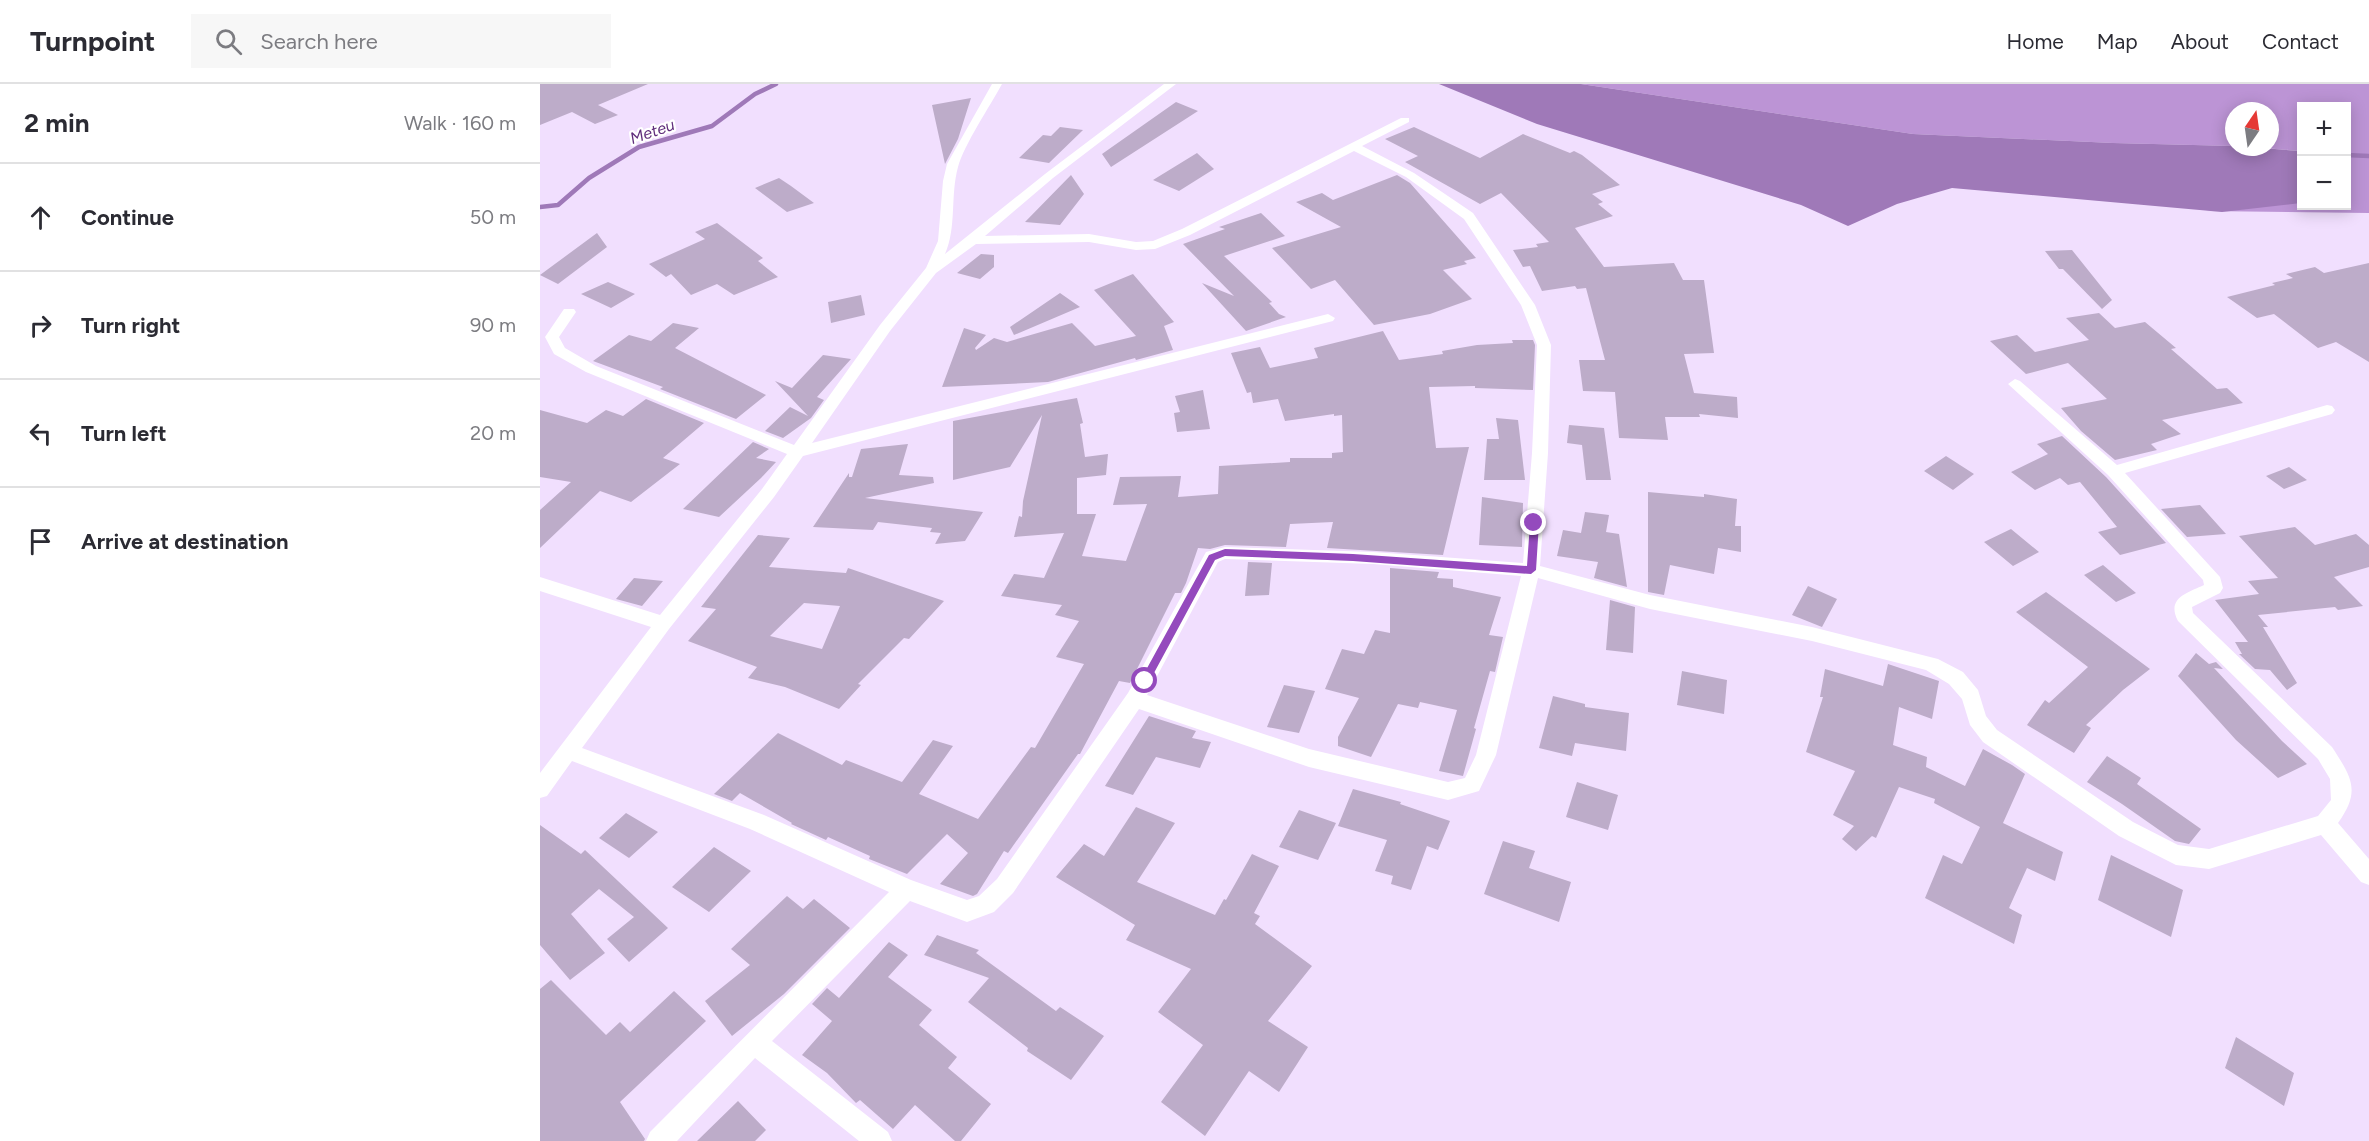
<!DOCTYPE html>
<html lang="en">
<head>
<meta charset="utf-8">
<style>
  :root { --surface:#fff; --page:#f7f7f7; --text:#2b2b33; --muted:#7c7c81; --line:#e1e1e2 }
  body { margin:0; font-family:Figtree,sans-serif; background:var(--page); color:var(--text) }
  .controls { position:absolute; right:18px; top:18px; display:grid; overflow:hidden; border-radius:0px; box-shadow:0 3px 15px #0003 }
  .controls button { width:54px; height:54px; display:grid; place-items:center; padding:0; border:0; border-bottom:2px solid var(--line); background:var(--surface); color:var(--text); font:30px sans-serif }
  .compass { position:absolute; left:1685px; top:18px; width:54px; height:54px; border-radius:50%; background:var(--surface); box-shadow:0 3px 15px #0003; rotate:13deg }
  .stop { position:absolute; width:18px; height:18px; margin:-14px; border:4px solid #944abd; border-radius:50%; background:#fff }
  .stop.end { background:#944abd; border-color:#fff; box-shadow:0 2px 6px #0008 }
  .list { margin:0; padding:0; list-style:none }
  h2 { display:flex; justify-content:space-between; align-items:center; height:78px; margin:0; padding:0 24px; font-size:26px }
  h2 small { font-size:20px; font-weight:400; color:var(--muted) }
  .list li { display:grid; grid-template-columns:39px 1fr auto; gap:18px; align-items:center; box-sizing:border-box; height:108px; padding:0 24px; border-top:2px solid var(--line) }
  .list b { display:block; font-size:22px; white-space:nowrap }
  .list em { font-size:20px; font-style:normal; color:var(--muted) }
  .icon { flex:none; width:33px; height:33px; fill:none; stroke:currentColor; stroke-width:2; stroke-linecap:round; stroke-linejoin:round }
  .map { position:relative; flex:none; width:1829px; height:1057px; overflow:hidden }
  header { display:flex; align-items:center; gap:36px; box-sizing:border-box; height:84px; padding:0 30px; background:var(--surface); border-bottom:2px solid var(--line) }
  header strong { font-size:28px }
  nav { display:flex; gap:33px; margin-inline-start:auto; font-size:21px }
  .search { width:420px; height:54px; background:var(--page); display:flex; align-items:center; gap:15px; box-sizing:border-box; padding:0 21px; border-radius:0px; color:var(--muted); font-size:22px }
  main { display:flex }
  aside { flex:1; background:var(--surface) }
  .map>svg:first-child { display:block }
  .forest { fill:#bc94d5 }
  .water { fill:#9f79b8 }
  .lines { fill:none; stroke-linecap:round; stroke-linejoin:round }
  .stream { stroke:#9f79b8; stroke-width:4.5 }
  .building { fill:#bdacc9; fill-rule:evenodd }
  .minor { fill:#fff; fill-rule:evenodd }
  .route { fill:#944abd }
  .labels { text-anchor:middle; stroke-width:4.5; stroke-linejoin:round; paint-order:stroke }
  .far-water-label { font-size:16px; font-style:italic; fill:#5f2d7b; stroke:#fff }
</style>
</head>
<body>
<header>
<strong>Turnpoint</strong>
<div class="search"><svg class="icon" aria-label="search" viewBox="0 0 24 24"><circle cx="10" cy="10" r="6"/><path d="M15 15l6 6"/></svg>Search here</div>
<nav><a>Home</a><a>Map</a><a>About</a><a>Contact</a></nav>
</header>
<main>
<aside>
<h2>2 min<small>Walk · 160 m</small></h2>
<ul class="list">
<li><svg class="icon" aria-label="ahead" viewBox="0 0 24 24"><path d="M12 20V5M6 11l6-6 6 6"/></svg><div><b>Continue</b></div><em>50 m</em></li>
<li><svg class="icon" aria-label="right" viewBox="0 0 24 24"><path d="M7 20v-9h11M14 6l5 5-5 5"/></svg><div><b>Turn right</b></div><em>90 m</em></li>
<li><svg class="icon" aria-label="left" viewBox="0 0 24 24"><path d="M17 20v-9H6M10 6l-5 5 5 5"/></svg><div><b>Turn left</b></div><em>20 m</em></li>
<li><svg class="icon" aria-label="arrive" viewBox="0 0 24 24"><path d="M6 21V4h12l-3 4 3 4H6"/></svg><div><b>Arrive at destination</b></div></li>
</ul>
</aside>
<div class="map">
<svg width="1829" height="1057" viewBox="0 0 1829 1057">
  <rect width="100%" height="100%" fill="#f1dffe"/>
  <!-- forest -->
  <path class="forest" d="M1041 0H1829V129L1666 127 1761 118 1762 122H1806L1807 114 1810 113 1807 97 1806 22H1762L1761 67 1712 63H1730V27H1694V62L1573 59 1373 50Z"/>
  <!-- water -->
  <path class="water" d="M899 0H1041L1373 50 1573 59 1694 62 1761 67V119L1682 128 1412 104 1357 120 1308 142 1261 121 997 40Z"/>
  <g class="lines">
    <!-- stream -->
    <path class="stream" d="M1806 71 1829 72
      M0 123 18 121 49 94 99 63 172 42 215 10 236 0"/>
  </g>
  <!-- building -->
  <path class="building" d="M0 0H108L58 21 78 31 55 40 32 28 0 41Z
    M431 14 418 55 405 80 392 21Z
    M636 18 658 27 571 83 562 70Z
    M520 43 543 46 509 79 479 74 503 51 511 52Z
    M874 43 940 74 983 50 1030 69 1034 67 1042 71 1080 101 1052 110 1063 118 1058 120 1073 132 1035 144 1064 183 1134 179 1143 196H1164L1174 269 1144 270 1154 309 1197 313 1198 334 1159 330 1160 333H1125L1128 356 1079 354 1075 308 1043 307 1039 276H1065L1046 204 1037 205 1035 202 1002 207 990 182 983 183 973 166 998 163 996 160 1009 158 961 109 940 120 865 78 878 72 845 55Z
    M657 69 674 85 639 107 613 96Z
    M531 91 544 110 520 141 485 138Z
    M857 91 870 99 936 174 924 177 927 180 903 186 932 215 890 230 834 241 795 196 771 205 732 164 801 143 756 118 782 109 793 116Z
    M239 94 251 102 274 119 247 128 215 104Z
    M721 129 745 152 684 172 732 218 729 219 739 230 746 233 706 247 662 199 694 212 643 160 685 145 679 143Z
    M177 139 223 174 218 177 238 193 194 211 177 200 151 211 131 190 126 193 109 180 165 155 155 148Z
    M57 149 67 163 18 200 0 191Z
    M1532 166 1572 216 1562 225 1523 185H1519L1505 167Z
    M441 170 454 171V183L440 195 417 189Z
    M1829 179V278L1796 258 1778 264 1734 230 1717 234 1687 213 1735 201 1732 199 1753 194 1746 190 1775 183 1784 189Z
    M593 190 634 238 624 242 633 266 596 276 595 274 508 298 402 303 424 244 446 251 435 264 436 266 454 254 467 258 532 239 555 262 596 252 554 206Z
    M68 198 95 210 71 224 41 210Z
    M520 209 540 223 474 251 470 243Z
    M321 211 325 231 291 239 288 218Z
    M1559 229 1575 244 1605 238 1636 264 1631 265 1677 305 1687 304 1703 319 1622 336 1641 350 1611 360 1617 366 1575 376 1541 347 1521 324 1567 315 1528 279 1486 290 1450 257 1477 251 1495 268 1549 256 1526 234Z
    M133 239 159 244 135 264 226 311 196 335 120 305 123 303 53 277 89 251 111 257Z
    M843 247 859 276 903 270 902 267 937 261 973 259 972 256H993L995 261 993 306 935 304V302L889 303 896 364 929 363 903 471 787 464 793 438 750 440 746 463 685 461 670 465 658 464 646 499 641 509H635L590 599 579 597 540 670H538L468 769 464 767 437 810 433 812 400 800 428 769 407 750 367 790 329 775 330 772 288 753 286 756 251 740 252 739 200 709 192 717 174 710 238 649 302 681 306 676 362 698 393 656 413 662 379 710 438 735 491 663 495 664 544 580 516 573 539 537 515 531 522 521 461 512 474 490 504 494 524 449 474 453 479 432 482 433 483 417 502 331 470 383 413 396V337L537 314 543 339 540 340 545 373 568 370 566 391 537 394V430H556L542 472 586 477 607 420 573 421 580 393 641 392 638 413 678 410 679 382 750 378V374H792V369L803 368 802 331 794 332V330L745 337 738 315 713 319 711 308 707 309 691 269 720 263 730 284 778 274 774 264Z
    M283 271 311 275 277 313 284 316 271 334 243 354 225 347 250 323 268 332 235 297 252 304Z
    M663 306 670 345 637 348 634 329 640 328 635 312Z
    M106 315 164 339 123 374 140 380 91 418 60 407 0 464V426L31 398 0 393V326L47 339 66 326 83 332Z
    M956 334 978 336 985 396H944L947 355H959Z
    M1029 341 1064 344 1071 396H1046L1042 361 1027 359Z
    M1522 352 1566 393 1626 459 1580 471 1558 448 1577 443 1540 398 1528 401 1520 394 1495 406 1471 388 1508 370 1497 360Z
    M213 358 229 365 216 374 236 378 221 394 179 433 143 425Z
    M368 360 359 391 393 393 394 399 325 414 443 428 425 457 395 460 401 449 390 448 392 444 338 438 333 446 273 443 309 389V393H312L321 365Z
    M1406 372 1434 390 1413 406 1384 387Z
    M1749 383 1767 396 1744 405 1726 392Z
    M1108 408 1164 413V410L1197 415 1195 442H1201V468L1178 464 1174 490 1130 481 1124 511 1108 508Z
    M942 413 983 419 982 463 939 461Z
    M1660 421 1686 450 1647 453 1621 425Z
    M1045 428 1069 431 1066 448 1079 450 1087 503 1054 494 1058 478 1017 472 1023 446 1041 449Z
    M1755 443 1775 461 1816 450 1829 461V483L1794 493 1823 522 1798 526 1795 523 1718 531 1728 543H1723L1757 599 1747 606 1730 586 1715 585 1699 570H1702L1695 558H1708L1675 516 1719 510 1708 497 1738 494 1699 452Z
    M1471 445 1499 468 1473 482 1444 458Z
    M218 451 250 454 229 483 306 489 308 484 404 517 369 555 364 554 318 600 321 601 299 625 245 603 208 594 217 583 148 557 176 525 161 523ZM264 519 300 522 282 565 230 552Z
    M708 478 732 479 729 511 705 512Z
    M1563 481 1596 509 1576 518 1544 491Z
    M850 484 899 488 897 494 913 495V503L961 513 949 551 963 553 955 588 950 587 934 644 936 645 923 692 899 687 917 626 880 618 878 624 858 620 831 673 798 662V653L819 614 785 605 802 565 824 570 835 546 850 549Z
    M94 494 123 497 102 522 76 515Z
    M1268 502 1297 515 1282 543 1252 531Z
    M1506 508 1610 585 1583 606 1546 641 1551 644 1534 669 1487 641 1505 616 1509 619 1548 583 1476 528Z
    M1070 516 1095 523 1093 569 1066 566Z
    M1656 569 1669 580 1676 578 1683 585 1674 584 1742 657 1767 680 1738 694 1696 656 1638 592Z
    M1348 580 1399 597 1392 635 1359 623 1353 661 1387 673 1386 683 1425 702 1443 665 1472 681 1485 690 1463 739 1523 768 1515 797 1487 784 1469 824 1482 831 1474 860 1385 814 1403 771 1422 780 1440 743 1394 719 1395 715 1359 703 1336 754 1332 752 1316 767 1302 755 1314 742 1293 731 1315 687 1266 668 1283 613H1280L1285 585 1343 602Z
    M1142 587 1187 596 1184 630 1137 621Z
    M744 601 775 607 759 649 727 643Z
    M1013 612 1045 620V623L1089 629 1086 667 1035 659 1032 672 999 664Z
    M609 632 656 647 652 654 671 658 660 684 616 673 593 711 565 702Z
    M1567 672 1601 694 1597 700 1661 745 1649 760 1635 757 1582 720 1547 698Z
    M1037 698 1078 711 1068 746 1026 733Z
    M813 705 861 718 860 720 910 737 898 766 887 762 871 806 851 800 853 792 835 787 847 756 798 742Z
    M596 723 635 739 597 798 675 831 684 815 686 816 712 770 739 782 714 829 720 832 715 840 772 882 728 937 768 963 739 1008 709 987 665 1052 621 1018 663 961 618 928 651 885 586 856 595 841 516 793 544 760 564 772Z
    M759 726 796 739 778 776 739 763Z
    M86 729 118 748 89 774 59 754Z
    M0 741 41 770 45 766 128 844 89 878 67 855 94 833 59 805 31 830 65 869 30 896 0 861Z
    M963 757 995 767 989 784 1031 798 1019 838 944 810Z
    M174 763 211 787 169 828 132 803Z
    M1571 771 1643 806 1631 853 1558 816Z
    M247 812 263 825 274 815 310 844 244 910 192 952 165 917 210 881 191 865Z
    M397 851 439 866 436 869 516 927 520 923 564 952 531 996 487 967 488 964 428 918 449 894 384 871Z
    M349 858 368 871 348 893 392 926 379 941 417 973 408 984 451 1020 421 1057H415L375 1021 353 1045 320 1016 316 1019 287 989 262 971 292 937 272 920 287 904 299 914Z
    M11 896 66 951 80 938 90 948 134 907 166 937 80 1018 105 1055 104 1057H0V905Z
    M1696 953 1754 989 1744 1022 1685 984Z
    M198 1017 226 1046 215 1057H157Z"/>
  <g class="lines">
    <!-- minor -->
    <path class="minor" d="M452 0H462C450 22 424 61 418 83 410 112 417 143 405 170L505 90 624 0H636L513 94 445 152 549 150 596 158 613 157 642 145 861 34H869V38L822 62 874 89 933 129 995 221 1011 261 1008 369 1000 482 1110 511 1272 543 1398 575 1423 588 1438 606 1446 632 1457 646 1593 738 1638 761 1669 765 1778 732 1791 716 1790 695 1778 675 1638 537C1626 514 1647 509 1664 501L1663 496 1568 391 1468 300 1475 295 1480 297 1577 381 1787 321 1792 322 1795 326 1792 330 1585 389 1680 493 1683 504 1680 509 1652 523 1653 529 1792 663C1812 694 1821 707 1798 739L1829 775V801L1821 798 1781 751 1669 785 1636 781 1579 752 1443 658 1430 641 1422 615 1409 600 1386 586 1272 557 1110 525 998 494 956 671 939 707 908 716 769 683 599 625 473 809 454 828 427 838 370 817 232 957 348 1048 352 1057H319L215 974 137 1057H106L110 1048 349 808 210 745 32 677 7 712 0 714V689L111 543 0 507V493L120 531 222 405 247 370 46 288 14 270 5 253 24 225H34L36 228 19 253 25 264 56 282 254 361 340 241 386 184 398 157 403 97 407 80ZM814 67 866 93 924 135 981 221 997 261 992 369 983 479 833 468 685 463 666 468 588 609 457 795 439 812 427 816 371 796 224 731 42 664 129 545 234 413 263 372 793 237 795 234 788 230 272 359 350 247 396 189 436 160 549 158 596 166 615 165 650 151ZM685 475 833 480 981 492 936 671 925 694 908 698 769 665 607 611 678 478Z"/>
  </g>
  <!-- route -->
  <path class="route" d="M994 436 999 439 996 486 991 490 813 477 685 472 675 476 608 600H601L600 597 669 471 685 465 813 470 987 482 990 439Z"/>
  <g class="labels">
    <!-- far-water labels -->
    <g class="far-water-label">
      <text transform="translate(112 47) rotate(-19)" y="6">Meteu</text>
    </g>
  </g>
</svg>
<div class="controls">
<button>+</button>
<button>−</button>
</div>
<svg class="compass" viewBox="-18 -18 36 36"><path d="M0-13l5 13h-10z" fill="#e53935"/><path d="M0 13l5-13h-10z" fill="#7c7c81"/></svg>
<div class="stop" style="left:605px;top:597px"></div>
<div class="stop end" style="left:994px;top:439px"></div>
</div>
</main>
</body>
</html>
